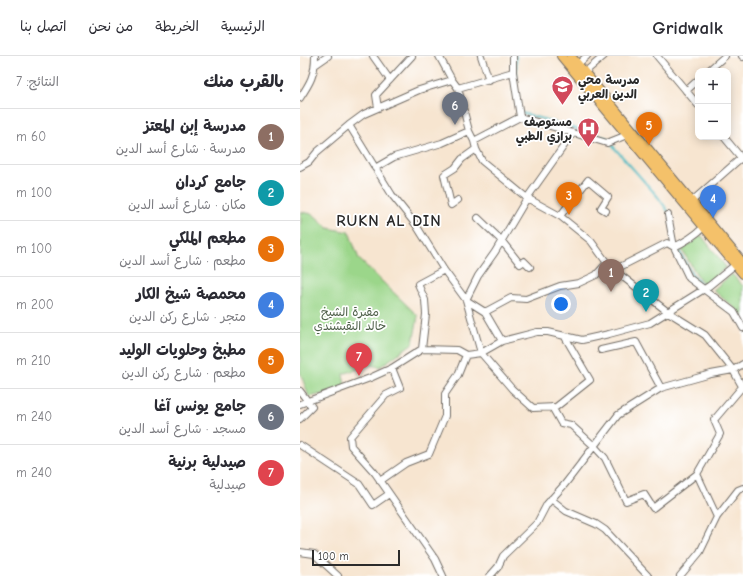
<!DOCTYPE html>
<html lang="ar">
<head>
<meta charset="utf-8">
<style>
  :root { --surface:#fff; --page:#f2f2f3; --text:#2b2b33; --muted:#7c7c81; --line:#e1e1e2; --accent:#d1495b }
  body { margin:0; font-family:"Comic Neue","Playpen Sans Arabic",sans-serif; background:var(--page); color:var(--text); direction:rtl }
  .controls { position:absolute; right:12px; top:12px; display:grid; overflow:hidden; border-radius:8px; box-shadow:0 2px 10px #0003 }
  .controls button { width:36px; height:36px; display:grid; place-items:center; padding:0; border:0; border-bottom:1px solid var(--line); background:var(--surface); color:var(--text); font:20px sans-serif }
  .scale { position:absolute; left:12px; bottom:10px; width:88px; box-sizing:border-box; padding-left:4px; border:2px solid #2b2b2b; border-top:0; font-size:11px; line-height:14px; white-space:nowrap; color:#2b2b2b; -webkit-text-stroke:3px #fff; paint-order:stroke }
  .you { position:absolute; left:261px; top:248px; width:14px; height:14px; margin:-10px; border:3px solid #fff; border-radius:50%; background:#1a73e8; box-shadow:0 0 0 6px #1a73e833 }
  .badge { display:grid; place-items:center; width:26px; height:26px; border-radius:50%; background:var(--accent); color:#fff; font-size:13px; font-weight:700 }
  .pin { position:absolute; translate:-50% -33px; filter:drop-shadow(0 1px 2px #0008) }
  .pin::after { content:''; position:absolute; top:21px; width:14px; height:12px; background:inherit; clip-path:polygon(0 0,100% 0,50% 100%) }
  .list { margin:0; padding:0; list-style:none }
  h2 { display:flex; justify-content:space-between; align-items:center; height:52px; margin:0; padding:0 16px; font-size:17px }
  h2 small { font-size:13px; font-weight:400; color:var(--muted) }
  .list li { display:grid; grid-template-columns:26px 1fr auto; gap:12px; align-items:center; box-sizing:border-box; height:56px; padding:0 16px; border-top:1px solid var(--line) }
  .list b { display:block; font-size:15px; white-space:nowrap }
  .list p { margin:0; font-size:13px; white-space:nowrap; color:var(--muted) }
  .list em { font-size:13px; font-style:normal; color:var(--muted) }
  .map { position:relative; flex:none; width:443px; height:520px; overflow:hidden; direction:ltr }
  header { display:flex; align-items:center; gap:24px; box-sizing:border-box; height:56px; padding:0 20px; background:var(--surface); border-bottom:1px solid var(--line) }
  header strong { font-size:19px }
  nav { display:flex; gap:22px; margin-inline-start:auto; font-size:14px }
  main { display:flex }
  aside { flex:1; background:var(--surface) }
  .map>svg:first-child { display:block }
  .green { fill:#9bd68a; stroke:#63805a }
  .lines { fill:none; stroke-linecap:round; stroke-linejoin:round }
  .stream { stroke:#4cbbc4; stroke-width:2 }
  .minor-casing { stroke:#726c65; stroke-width:8 }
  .major-casing { stroke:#726c65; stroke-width:10 }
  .minor { stroke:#fff; stroke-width:6 }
  .major { stroke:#f4c16b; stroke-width:8 }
  .labels { text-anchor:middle; stroke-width:3.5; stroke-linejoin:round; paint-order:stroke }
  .poi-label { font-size:12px; font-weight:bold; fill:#2b2b2b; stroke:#fff; text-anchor:start }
  .park-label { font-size:12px; fill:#4d5e48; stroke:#fff }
  .district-label { font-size:16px; font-weight:bold; letter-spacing:1px; fill:#2b2b2b; stroke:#fff }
</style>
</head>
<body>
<header>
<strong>Gridwalk</strong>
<nav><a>الرئيسية</a><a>الخريطة</a><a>من نحن</a><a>اتصل بنا</a></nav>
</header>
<main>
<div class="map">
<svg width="443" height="520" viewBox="0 0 443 520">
  <rect width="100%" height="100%" fill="#fff"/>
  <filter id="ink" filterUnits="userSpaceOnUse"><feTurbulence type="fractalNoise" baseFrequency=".025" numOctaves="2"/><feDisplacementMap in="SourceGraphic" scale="8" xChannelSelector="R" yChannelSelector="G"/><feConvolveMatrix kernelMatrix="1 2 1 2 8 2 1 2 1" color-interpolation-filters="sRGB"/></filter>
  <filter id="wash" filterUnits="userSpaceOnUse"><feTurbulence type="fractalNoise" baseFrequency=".012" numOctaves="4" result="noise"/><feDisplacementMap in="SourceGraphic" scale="16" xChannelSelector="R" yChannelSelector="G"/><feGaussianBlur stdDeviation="0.9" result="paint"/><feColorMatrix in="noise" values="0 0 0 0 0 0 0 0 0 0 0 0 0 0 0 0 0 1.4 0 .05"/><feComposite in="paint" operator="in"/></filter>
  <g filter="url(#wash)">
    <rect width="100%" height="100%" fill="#f7e5d0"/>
    <!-- green -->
    <path class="green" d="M1 156 13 158 28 172 49 176 59 203 118 260 113 287 80 311 70 309 43 318 46 333 9 341 0 316Z
      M401 179 426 211 405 229 399 222 382 194Z
      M432 218 443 230V261L438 255 413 234Z"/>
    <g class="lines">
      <!-- stream -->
      <path class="stream" d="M216 0 217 25
        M222 57 307 82 309 84
        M311 88 358 141 370 158
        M378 193 392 219 402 229"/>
    </g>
  </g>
  <g filter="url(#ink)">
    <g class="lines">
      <defs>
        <path id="minor" d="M73 0 90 24
          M139 0 152 24 158 32 169 75 174 85 176 93 182 105 227 142 260 160 291 185 307 207 314 214 368 256 405 279 433 314 443 332
          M181 0 189 24
          M213 0V16L220 61
          M357 0 398 49
          M442 0 443 1
          M278 8 287 0
          M15 9 28 0
          M408 15 425 0
          M285 16 304 0
          M158 32 213 16
          M386 35 398 24
          M0 42C10 27 15 19 15 0
          M78 52 76 39 112 0
          M49 69 92 139 116 169 144 214 166 244 185 256 202 285
          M424 81 443 104
          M174 85 220 61 307 87 327 79
          M0 111 9 106 17 96 49 69 64 58 119 34 152 24
          M75 112 94 101 142 87 169 75
          M158 144 151 149 144 119 155 112 162 103 176 93
          M392 145 441 102
          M368 159 374 191 389 222 434 256 443 272
          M260 160 288 124 308 141 301 152 306 155
          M178 162 201 184 220 208 224 205 230 211
          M314 214 367 187 374 191C385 186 394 180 404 171
          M185 256 211 242 226 243 260 230 279 227 296 219 307 207
          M265 281 290 324 256 351 233 352 212 333 181 297 166 244 178 220 195 196 227 142 273 77
          M122 293 126 258 125 244 118 228 144 214
          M301 294 336 286 361 332
          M92 312 100 332 86 339 50 381 51 390 75 417 135 503 143 520
          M0 335 12 351 0 363
          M0 348 70 322 92 312 122 293 157 294 166 299 181 297 202 285 237 276H248L282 284 309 278 350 267 409 230 436 208
          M252 351 261 367 271 369 294 390 305 402 326 445 344 438 353 452 397 418
          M0 389 59 428 73 449 89 438
          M80 425 106 407 129 398 145 360V338L158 319 166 299
          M251 443 266 455 296 468 305 474 348 520
          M417 461 397 418 420 378 414 364 442 331
          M0 496 14 498 38 520
          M190 520 198 511 203 500 237 467 247 448 265 428 318 359 361 332 411 318 433 314 443 308
          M380 520 400 496 417 461 438 434 443 432"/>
        <path id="major" d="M261 0 443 218
          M271 0 443 207"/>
      </defs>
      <!-- minor casing -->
      <use href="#minor" class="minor-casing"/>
      <!-- major casing -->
      <use href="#major" class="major-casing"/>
      <!-- minor -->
      <use href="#minor" class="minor"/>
      <!-- major -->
      <use href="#major" class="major"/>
    </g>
  </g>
  <!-- icons -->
  <defs>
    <symbol id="school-pin" viewBox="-11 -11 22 30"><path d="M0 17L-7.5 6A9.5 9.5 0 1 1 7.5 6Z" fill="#d1495b" stroke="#fff"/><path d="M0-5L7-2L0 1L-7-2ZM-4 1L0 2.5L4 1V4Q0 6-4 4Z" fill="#fff"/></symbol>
    <symbol id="hospital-pin" viewBox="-11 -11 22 30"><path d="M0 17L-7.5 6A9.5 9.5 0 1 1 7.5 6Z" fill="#d1495b" stroke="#fff"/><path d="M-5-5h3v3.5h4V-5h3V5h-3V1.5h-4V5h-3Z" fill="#fff"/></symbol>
  </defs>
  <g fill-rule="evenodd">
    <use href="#school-pin" x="250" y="18" width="25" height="34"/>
    <use href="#hospital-pin" x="276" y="60" width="25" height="34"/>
  </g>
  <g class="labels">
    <!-- poi labels -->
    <g class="poi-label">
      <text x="278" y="28">مدرسة محي<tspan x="278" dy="14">الدين العربي</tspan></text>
      <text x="272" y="70" text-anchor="end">مستوصف<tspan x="272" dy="14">برازي الطبي</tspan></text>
    </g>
    <!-- park labels -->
    <g class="park-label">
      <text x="50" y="260">مقبرة الشيخ<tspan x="50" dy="14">خالد النقبشندي</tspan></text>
    </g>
    <!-- district labels -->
    <g class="district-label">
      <text x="89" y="170">RUKN AL DIN</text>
    </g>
  </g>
</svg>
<div class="controls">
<button>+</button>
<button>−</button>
</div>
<div class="scale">100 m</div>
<div class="you"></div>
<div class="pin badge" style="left:311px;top:236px;background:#8d6e63">1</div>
<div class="pin badge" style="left:346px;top:256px;background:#0f9aa8">2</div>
<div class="pin badge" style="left:269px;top:159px;background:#e8710a">3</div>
<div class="pin badge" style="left:413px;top:162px;background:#3f7fe0">4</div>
<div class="pin badge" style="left:349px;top:89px;background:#e8710a">5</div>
<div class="pin badge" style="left:155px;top:69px;background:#6b7280">6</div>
<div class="pin badge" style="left:59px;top:320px;background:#e0444e">7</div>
</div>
<aside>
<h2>بالقرب منك<small>النتائج: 7</small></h2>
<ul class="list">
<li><span class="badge" style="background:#8d6e63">1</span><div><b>مدرسة إبن المعتز</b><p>مدرسة · شارع أسد الدين</p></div><em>60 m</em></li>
<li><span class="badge" style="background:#0f9aa8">2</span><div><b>جامع كردان</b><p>مكان · شارع أسد الدين</p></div><em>100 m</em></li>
<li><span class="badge" style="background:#e8710a">3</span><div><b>مطعم الملكي</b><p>مطعم · شارع أسد الدين</p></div><em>100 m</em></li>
<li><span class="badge" style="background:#3f7fe0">4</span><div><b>محمصة شيخ الكار</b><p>متجر · شارع ركن الدين</p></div><em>200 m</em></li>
<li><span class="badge" style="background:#e8710a">5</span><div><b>مطبخ وحلويات الوليد</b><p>مطعم · شارع ركن الدين</p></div><em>210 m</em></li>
<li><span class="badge" style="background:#6b7280">6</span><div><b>جامع يونس آغا</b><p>مسجد · شارع أسد الدين</p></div><em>240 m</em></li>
<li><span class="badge" style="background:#e0444e">7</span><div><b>صيدلية برنية</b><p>صيدلية</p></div><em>240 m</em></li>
</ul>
</aside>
</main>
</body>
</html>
